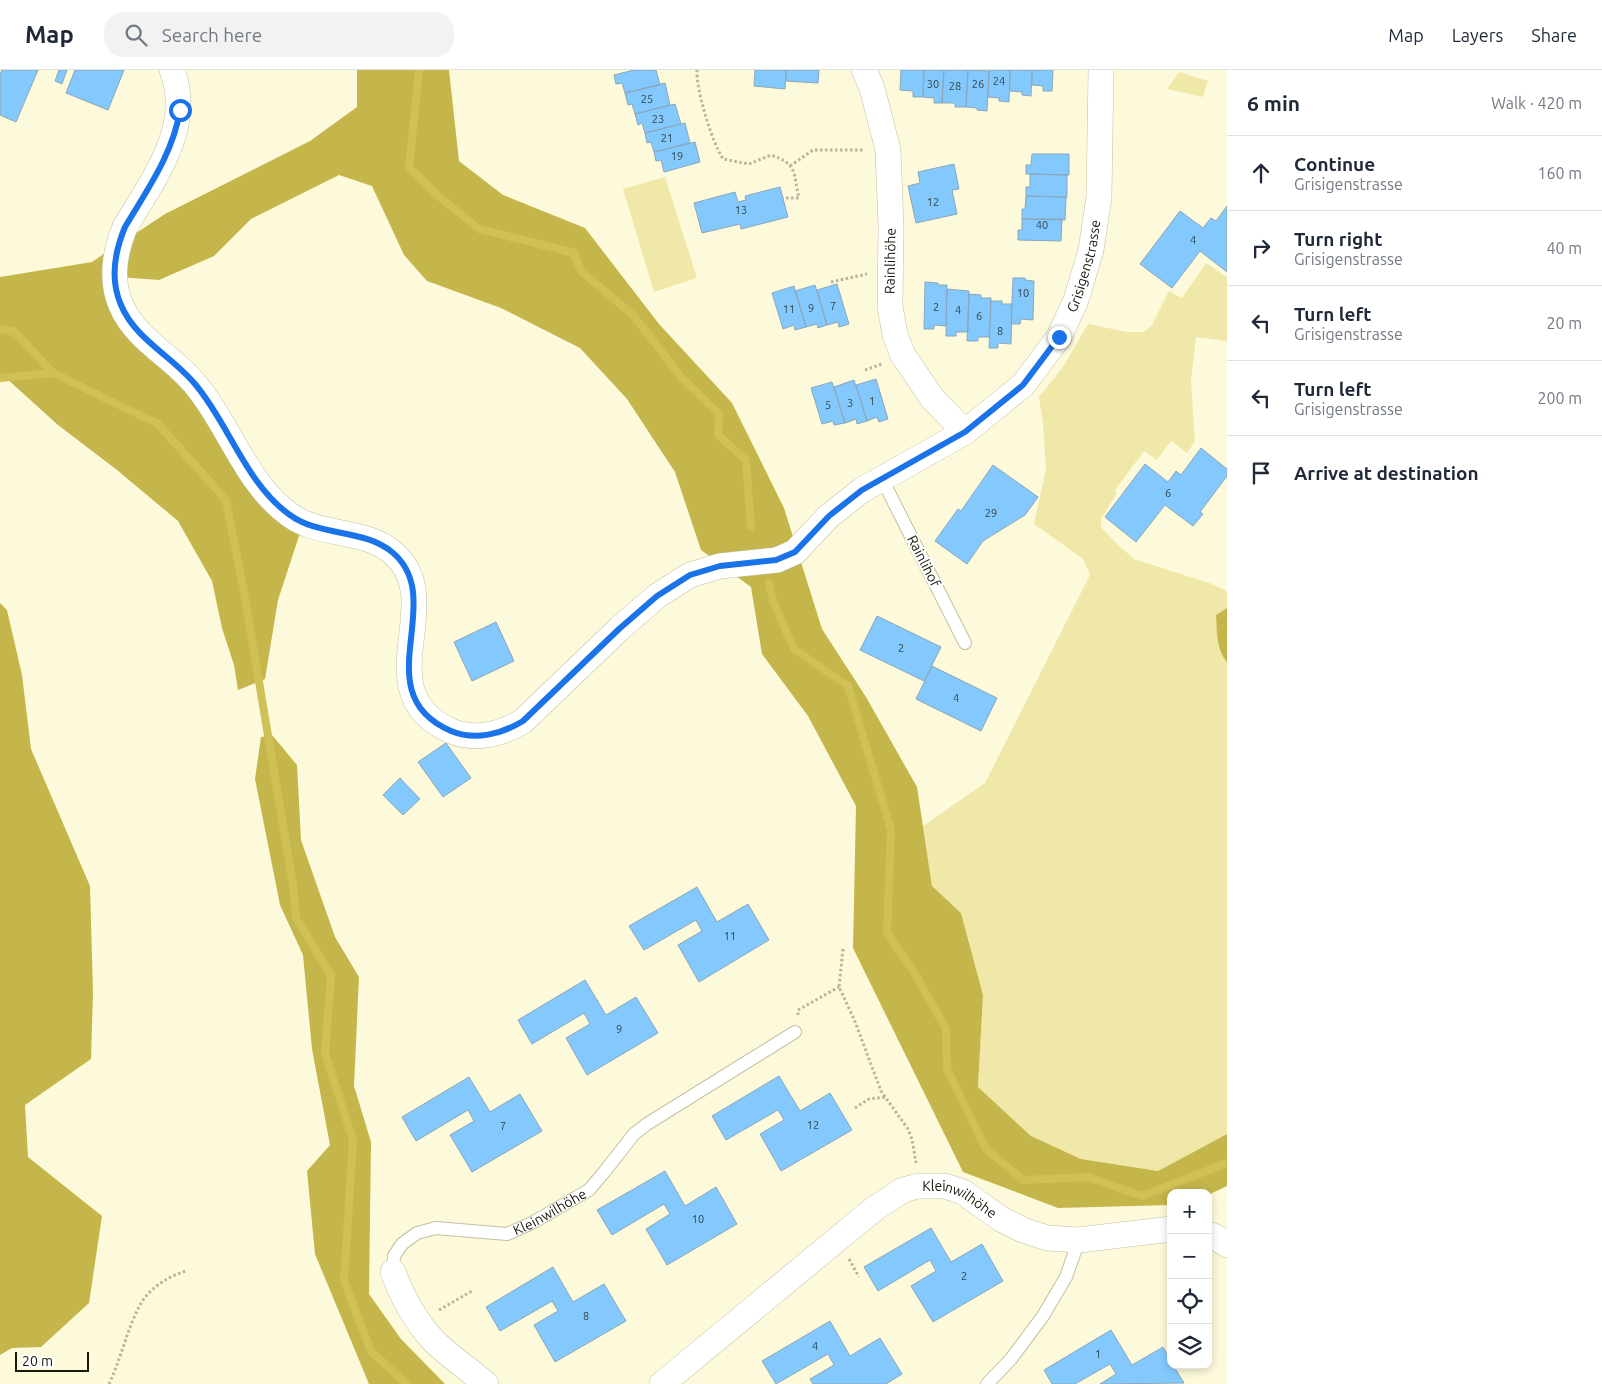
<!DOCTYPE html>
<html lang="en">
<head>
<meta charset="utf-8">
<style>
  :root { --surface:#fff; --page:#f2f2f3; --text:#1f2937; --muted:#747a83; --line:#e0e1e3 }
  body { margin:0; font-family:Ubuntu,sans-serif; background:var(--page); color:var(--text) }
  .controls { position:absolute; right:15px; bottom:15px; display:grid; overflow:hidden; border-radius:10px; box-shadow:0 2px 8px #0003 }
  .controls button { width:45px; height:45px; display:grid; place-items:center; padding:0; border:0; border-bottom:1px solid var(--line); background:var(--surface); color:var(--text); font:25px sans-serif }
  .scale { position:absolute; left:15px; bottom:12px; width:74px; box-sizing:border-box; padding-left:5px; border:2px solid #19180d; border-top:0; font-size:14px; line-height:18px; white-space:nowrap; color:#19180d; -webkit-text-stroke:4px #fff; paint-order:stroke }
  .stop { position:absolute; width:15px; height:15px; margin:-11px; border:4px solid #1a73e8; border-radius:50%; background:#fff }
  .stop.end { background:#1a73e8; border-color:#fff; box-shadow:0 1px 5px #0008 }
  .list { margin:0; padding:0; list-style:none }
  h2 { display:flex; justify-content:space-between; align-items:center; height:65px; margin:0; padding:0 20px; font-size:21px }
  h2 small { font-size:16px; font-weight:400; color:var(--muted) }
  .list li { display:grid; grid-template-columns:32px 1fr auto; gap:15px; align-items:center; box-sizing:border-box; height:75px; padding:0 20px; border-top:1px solid var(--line) }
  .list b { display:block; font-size:19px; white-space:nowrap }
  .list p { margin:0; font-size:16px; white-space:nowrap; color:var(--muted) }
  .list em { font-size:16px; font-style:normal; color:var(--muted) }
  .icon { flex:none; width:28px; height:28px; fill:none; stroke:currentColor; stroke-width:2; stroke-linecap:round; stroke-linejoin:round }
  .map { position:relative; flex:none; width:1227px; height:1314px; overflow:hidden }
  header { display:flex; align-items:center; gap:30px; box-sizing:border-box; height:70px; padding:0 25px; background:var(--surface); border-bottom:1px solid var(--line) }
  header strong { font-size:24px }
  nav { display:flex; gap:28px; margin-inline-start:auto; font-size:18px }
  .search { width:350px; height:45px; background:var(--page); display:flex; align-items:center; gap:12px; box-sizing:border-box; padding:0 18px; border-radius:20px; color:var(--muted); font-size:19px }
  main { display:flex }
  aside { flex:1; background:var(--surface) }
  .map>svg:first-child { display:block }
  .green { fill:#f0e8a8 }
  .forest { fill:#c4b64b }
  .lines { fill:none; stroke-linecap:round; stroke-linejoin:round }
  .stream { stroke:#d0c157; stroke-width:8 }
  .building { fill:#84c9fe; stroke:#8ca5b9 }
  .lane-casing { stroke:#c3c0a3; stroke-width:14 }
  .street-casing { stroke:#c3c0a3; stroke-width:26 }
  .path { stroke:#b8b59c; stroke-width:3; stroke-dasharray:2.5 2.5; stroke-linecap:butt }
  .lane { stroke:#fff; stroke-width:12 }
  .street { stroke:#fff; stroke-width:25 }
  .route { stroke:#1a73e8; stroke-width:6 }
  .labels { text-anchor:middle; stroke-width:4; stroke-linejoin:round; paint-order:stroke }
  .number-label { font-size:11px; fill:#344449 }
  .street-label { font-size:14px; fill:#19180d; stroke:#fff }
</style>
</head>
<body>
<header>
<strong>Map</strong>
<div class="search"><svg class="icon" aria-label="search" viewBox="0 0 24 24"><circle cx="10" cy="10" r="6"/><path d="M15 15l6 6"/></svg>Search here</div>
<nav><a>Map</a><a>Layers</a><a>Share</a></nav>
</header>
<main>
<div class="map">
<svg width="1227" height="1314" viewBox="0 0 1227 1314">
  <rect width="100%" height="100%" fill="#fdfadb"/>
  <!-- green -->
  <path class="green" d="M1179 2 1208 11 1203 27 1167 19Z
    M665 107 697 208 654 222 623 119Z
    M1206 193 1227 207V271L1196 267 1191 311 1195 371 1187 383 1171 371 1157 390 1144 381 1115 420 1117 423 1101 449V457L1117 474 1134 489 1212 514 1227 521V538L1216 545C1217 561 1216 579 1227 592V1064L1158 1101 1081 1089 1031 1066 978 1017 983 925 961 843 932 816 923 756 985 713 1090 505 1083 489 1034 454 1046 400 1043 354 1039 327 1063 297 1088 254 1127 262H1144L1152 255 1169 221 1182 228Z"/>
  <!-- forest -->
  <path class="forest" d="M357 0H449L459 91 503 125 585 158 659 254 732 333 784 438 822 559 866 627 917 717 932 816 961 843 983 925 978 1017 1031 1066 1081 1089 1158 1101 1227 1064V1116L1208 1125V1123H1171V1135L1058 1138 963 1102 853 878 856 736 808 646 762 584 751 517 701 480 675 402 627 329 580 278 501 238 427 211 404 185 372 116 339 105 251 149 214 186 159 210 119 207 124 171 165 144 310 71 357 37Z
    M108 181 109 205 174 298 301 460 278 530 265 609 238 620 234 595 222 558 212 511 178 451 117 400 58 355 6 308 0 307V207L92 192Z
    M0 533 7 540 22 605 31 679 90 816 93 923 91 989 25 1035 28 1087 102 1146 89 1233 41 1277 12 1278 0 1285Z
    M1227 538V592C1216 579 1217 561 1216 545Z
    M272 665 297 695 301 770 335 867 359 907 354 1016 371 1072 369 1224 401 1269 445 1314H369L315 1184 307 1101 330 1075 312 979 303 885 280 835 255 709 261 667Z"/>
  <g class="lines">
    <!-- stream -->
    <path class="stream" d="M419 0 409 97 436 124 479 159 574 183 581 201 633 245 682 308 719 344 718 365 746 390 751 457
      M0 259 15 262 53 303 158 354 226 430 244 522 293 815 296 848 331 905 325 983 353 1070 344 1211 371 1281 406 1314
      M0 308 53 303
      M769 513 773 531 794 579 848 616 891 760 887 863 914 902 946 959 947 999 986 1079 1023 1110 1088 1107 1142 1126 1227 1093"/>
  </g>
  <!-- building -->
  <path class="building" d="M2 0H38L16 52 0 45V4Z
    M59 0H67L62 14 55 11Z
    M75 0H124L108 40 66 23Z
    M634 0H656L660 15 625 23 622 13 616 14 614 5Z
    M755 0H786L785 19 754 16Z
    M786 0H819L818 13 786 11Z
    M901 0H924L923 27H913V21L900 20Z
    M924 0H944L942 33H934V28L923 27Z
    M944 0H968L966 37H955V33H942Z
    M968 0 989 1 987 41 977 40V38L966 37Z
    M989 0H1010L1009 32 999 31V28L988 27Z
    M1010 0H1032L1031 26 1022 25V22L1010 21Z
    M1032 0H1053L1052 21H1043V16L1032 15Z
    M665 13 670 35 635 44 632 34 628 35 625 23Z
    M675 34 681 54 645 63 642 53 638 55 635 44Z
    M685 53 690 73 654 82 651 72 647 73 645 63Z
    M695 72 700 92 664 102 661 90 656 91 654 82Z
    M1032 84H1069V105L1026 104V95H1031Z
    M954 94 959 119 952 120 957 144 916 153 908 116 920 113 918 102Z
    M1030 104 1067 105V127L1026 126V117H1030Z
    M780 117 788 147 741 159 740 154 702 163 694 133 735 122 738 132 746 130 745 126Z
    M1026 126 1066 127 1065 150 1022 149V139H1025Z
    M1227 136V202L1200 181 1172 218 1140 194 1180 141 1203 158 1211 148 1216 151Z
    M1022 149H1062L1061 171 1018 170V160H1022Z
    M1013 208H1025V210L1034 211 1033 250 1021 249 1020 254H1011Z
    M925 212 938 213V215H947L946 256 934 255V259H924Z
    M837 214 849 254 839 257 838 252 827 255 817 220Z
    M815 215 827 255 818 258 817 254 806 257 795 221Z
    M794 216 806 257 795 260 794 255 783 259 772 223Z
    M947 219 969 221 968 262H956V266H946Z
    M969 224 981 225V228H991L989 267H978V271H967Z
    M991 231H1002V234H1012L1011 274 998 273V278H989Z
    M876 309 888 349 879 352 877 347 867 351 856 315Z
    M854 310 867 351 857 354 856 349 845 353 834 317Z
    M832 312 845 353 834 355 833 351 822 354 811 318Z
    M1201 378 1227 399V406L1200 442 1203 444 1193 456 1165 435 1136 472 1105 447 1145 394 1168 412 1176 401 1181 405Z
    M993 395 1038 427 1025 445 983 471 967 494 935 471 958 439 961 441Z
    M877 546 941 577 924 611 860 580Z
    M496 552 514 591 472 611 454 572Z
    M932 596 997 628 981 661 916 629Z
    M446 673 471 708 443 727 418 692Z
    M400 708 420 729 403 745 383 725Z
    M697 817 717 852 748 834 769 870 699 912 678 875 702 861 696 850 644 880 629 856Z
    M585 910 606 945 636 927 658 963 587 1005 566 968 590 954 584 943 532 974 518 950Z
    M779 1006 800 1041 830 1023 852 1060 781 1101 760 1064 784 1050 778 1040 726 1070 712 1046Z
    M469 1007 490 1042 520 1024 542 1061 472 1102 450 1065 474 1051 468 1040 416 1071 402 1047Z
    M665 1101 685 1136 716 1117 737 1154 667 1195 646 1159 670 1144 664 1134 612 1165 597 1140Z
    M931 1158 951 1192 982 1174 1003 1211 933 1252 911 1216 936 1201 930 1190 878 1221 864 1197Z
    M553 1197 573 1232 604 1214 626 1251 555 1292 534 1255 558 1241 552 1231 500 1261 486 1237Z
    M830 1251 850 1286 880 1268 902 1304 886 1314H813L810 1309 834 1295 828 1284 776 1314 762 1291Z
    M1111 1260 1132 1295 1163 1277 1171 1291V1295H1173L1184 1313 1100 1314 1116 1304 1110 1294 1075 1314H1052L1044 1300Z"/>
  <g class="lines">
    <defs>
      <g id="lane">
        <path d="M882 409 965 573"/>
        <path id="s1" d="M393 1202 394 1186 402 1174 417 1163 436 1158 507 1164 532 1153 589 1120 605 1101 634 1064 647 1054 795 962"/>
        <path d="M987 1314 1011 1289 1043 1246 1066 1207 1079 1170"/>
      </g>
      <g id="street">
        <path id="s2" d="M172 0C194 57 153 110 125 157 115 181 110 210 121 235 135 269 172 286 195 314 229 354 246 414 290 445 320 467 362 458 392 482 451 530 363 622 451 661 475 671 502 664 523 651L619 559 657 526 690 505 720 496 777 490 795 482 829 446 862 420 965 362 1023 315 1059 267 1076 230 1091 180 1099 127 1101 0"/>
        <path d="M864 0 872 18 888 80 891 157 890 236 895 265 903 285 932 328 965 362"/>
        <path d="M1208 1164 1214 1166 1227 1175"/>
        <path d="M393 1202C402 1226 415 1250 432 1269 448 1286 469 1299 486 1314"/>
        <path id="s3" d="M662 1314 874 1139 903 1120 918 1116H945L963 1122 1001 1149 1023 1160 1047 1168 1079 1170 1171 1159"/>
      </g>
    </defs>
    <!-- lane casing -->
    <use href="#lane" class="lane-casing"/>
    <!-- street casing -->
    <use href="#street" class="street-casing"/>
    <!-- path -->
    <path class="path" d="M697 0C696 20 712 72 723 89L749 94 771 85C798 94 793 103 799 128H783
      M790 96 813 80H864
      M831 212 867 204
      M865 300 882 294
      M843 879 839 917 854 949 881 1021 908 1059 912 1069 916 1093
      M798 945V940L839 917
      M855 1038 869 1029 886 1027
      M849 1189 859 1207
      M439 1240 472 1221
      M109 1314C121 1289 127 1259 140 1235 149 1218 169 1206 186 1201"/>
    <!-- lane -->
    <use href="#lane" class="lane"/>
    <!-- street -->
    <use href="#street" class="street"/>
  </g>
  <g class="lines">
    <!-- route -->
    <path class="route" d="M180 40C173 84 147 120 125 157 115 181 110 210 121 235 135 269 172 286 195 314 229 354 246 414 290 445 320 467 362 458 392 482 450 530 363 623 451 661 475 671 502 664 523 651L619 559 657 526 690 505 720 496 776 490 795 482 829 446 862 420 965 362 1023 315 1059 267"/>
  </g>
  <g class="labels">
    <!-- number labels -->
    <g class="number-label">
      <text x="999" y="15">24</text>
      <text x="933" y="18">30</text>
      <text x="978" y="18">26</text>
      <text x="955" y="20">28</text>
      <text x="647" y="33">25</text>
      <text x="658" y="53">23</text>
      <text x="667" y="72">21</text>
      <text x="677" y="90">19</text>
      <text x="933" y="136">12</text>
      <text x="741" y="144">13</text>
      <text x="1042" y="159">40</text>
      <text x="1193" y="174">4</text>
      <text x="1023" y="227">10</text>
      <text x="833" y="240">7</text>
      <text x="936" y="241">2</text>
      <text x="811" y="242">9</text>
      <text x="789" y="243">11</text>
      <text x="958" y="244">4</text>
      <text x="979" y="250">6</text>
      <text x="1000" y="265">8</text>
      <text x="872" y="335">1</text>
      <text x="850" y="337">3</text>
      <text x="828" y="339">5</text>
      <text x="1168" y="427">6</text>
      <text x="991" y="447">29</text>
      <text x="901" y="582">2</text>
      <text x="956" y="632">4</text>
      <text x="730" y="870">11</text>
      <text x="619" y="963">9</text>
      <text x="813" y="1059">12</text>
      <text x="503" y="1060">7</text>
      <text x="698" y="1153">10</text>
      <text x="964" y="1210">2</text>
      <text x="586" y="1250">8</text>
      <text x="815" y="1280">4</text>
      <text x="1098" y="1288">1</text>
    </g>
    <!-- street labels -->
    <g class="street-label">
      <text transform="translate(890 191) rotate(-89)" y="5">Rainlihöhe</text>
      <text dy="5" stroke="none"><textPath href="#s2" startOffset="1662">Grisigenstrasse</textPath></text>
      <text transform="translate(924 491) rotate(63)" y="5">Rainlihof</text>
      <text dy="5" stroke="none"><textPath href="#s3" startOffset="370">Kleinwilhöhe</textPath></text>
      <text dy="5" stroke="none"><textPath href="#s1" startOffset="188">Kleinwilhöhe</textPath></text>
    </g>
  </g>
</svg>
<div class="controls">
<button>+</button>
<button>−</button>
<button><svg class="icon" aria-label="locate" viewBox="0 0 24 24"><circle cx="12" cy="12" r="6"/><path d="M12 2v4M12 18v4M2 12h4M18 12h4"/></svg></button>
<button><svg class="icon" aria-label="layers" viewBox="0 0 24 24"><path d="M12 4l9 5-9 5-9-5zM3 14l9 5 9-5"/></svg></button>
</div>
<div class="scale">20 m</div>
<div class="stop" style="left:180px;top:40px"></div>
<div class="stop end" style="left:1059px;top:267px"></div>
</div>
<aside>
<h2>6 min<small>Walk · 420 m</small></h2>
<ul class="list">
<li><svg class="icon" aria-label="ahead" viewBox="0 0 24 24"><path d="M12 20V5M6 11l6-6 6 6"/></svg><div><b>Continue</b><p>Grisigenstrasse</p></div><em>160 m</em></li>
<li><svg class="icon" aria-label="right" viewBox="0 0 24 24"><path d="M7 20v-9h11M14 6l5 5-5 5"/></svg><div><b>Turn right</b><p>Grisigenstrasse</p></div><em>40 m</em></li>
<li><svg class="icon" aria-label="left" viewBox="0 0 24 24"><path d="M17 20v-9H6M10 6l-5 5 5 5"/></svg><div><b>Turn left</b><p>Grisigenstrasse</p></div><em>20 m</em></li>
<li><svg class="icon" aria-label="left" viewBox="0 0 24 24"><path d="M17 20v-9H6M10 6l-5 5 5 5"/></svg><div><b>Turn left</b><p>Grisigenstrasse</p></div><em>200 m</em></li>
<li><svg class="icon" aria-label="arrive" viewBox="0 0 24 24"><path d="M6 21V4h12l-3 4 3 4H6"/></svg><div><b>Arrive at destination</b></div></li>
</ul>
</aside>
</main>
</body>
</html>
